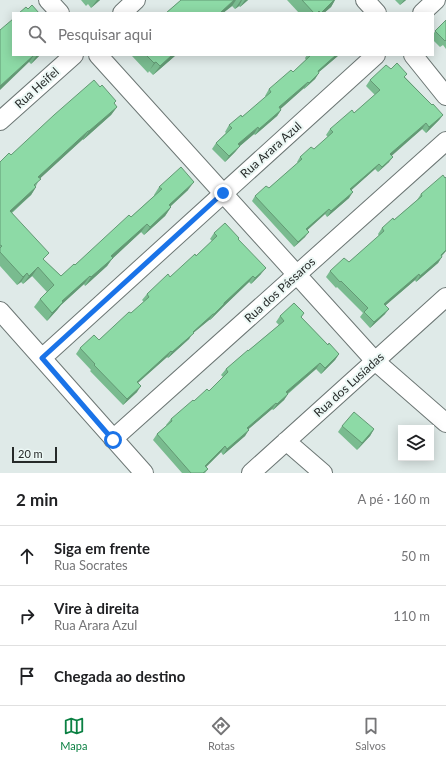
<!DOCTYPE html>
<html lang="pt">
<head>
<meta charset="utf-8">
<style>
  :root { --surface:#fff; --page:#f6f6f6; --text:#202124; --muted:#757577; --line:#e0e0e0; --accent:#0b8043 }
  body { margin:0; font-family:Lato,sans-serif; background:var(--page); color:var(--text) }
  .controls { position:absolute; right:12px; bottom:12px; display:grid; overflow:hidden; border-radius:0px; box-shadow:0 2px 10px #0003 }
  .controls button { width:36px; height:36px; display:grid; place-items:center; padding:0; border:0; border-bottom:1px solid var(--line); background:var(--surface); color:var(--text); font:20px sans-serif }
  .scale { position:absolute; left:12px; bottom:10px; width:45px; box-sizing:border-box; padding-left:4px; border:2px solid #262a29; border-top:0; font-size:11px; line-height:14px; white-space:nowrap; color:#262a29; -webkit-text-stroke:3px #ecf8f5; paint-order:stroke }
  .stop { position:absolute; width:12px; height:12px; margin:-9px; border:3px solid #1a73e8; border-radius:50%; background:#fff }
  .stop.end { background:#1a73e8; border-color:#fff; box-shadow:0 1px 4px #0008 }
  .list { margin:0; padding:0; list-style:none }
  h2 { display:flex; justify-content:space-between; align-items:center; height:52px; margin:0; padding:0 16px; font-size:17px }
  h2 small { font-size:13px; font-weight:400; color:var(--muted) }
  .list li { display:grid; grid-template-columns:26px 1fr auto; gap:12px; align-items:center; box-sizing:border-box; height:60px; padding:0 16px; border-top:1px solid var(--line) }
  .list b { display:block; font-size:15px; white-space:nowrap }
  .list p { margin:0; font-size:13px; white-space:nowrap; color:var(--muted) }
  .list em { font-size:13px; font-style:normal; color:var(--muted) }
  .icon { flex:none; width:22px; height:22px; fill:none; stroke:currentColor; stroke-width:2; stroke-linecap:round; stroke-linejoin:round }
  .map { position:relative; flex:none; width:446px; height:473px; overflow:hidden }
  .search { position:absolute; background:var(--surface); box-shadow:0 2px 10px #0003; left:12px; right:12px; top:12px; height:44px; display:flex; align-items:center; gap:10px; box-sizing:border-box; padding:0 14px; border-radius:0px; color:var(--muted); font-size:15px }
  .sheet { height:232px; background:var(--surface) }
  nav { display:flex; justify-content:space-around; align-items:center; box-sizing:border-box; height:56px; border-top:1px solid var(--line); background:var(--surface); font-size:11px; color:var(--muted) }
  nav a { display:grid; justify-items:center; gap:2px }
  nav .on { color:var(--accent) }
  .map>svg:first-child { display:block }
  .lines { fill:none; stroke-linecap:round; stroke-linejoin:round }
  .street-casing { stroke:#6c7674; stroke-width:20 }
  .street { stroke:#fff; stroke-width:18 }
  .wall { fill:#79bb8f }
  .shaded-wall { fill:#639974 }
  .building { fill:#8ddaa6; stroke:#639974 }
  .route { stroke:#1a73e8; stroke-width:5 }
  .labels { text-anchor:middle; stroke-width:4; stroke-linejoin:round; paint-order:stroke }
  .street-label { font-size:12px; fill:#262a29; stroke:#ecf8f5 }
</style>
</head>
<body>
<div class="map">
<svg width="446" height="473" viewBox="0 0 446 473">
  <rect width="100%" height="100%" fill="#dfeae8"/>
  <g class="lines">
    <defs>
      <path id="street" d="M48 0 60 13
        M365 0 377 13
        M122 13 136 0
        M422 13 436 0
        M98 55 375 361 446 423
        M413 55 446 96
        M0 121 74 55
        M0 311 144 473
        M42 358 376 55
        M113 439 446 141
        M286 441 323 473
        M251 473 446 297"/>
    </defs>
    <!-- street casing -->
    <use href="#street" class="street-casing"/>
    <!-- street -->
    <use href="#street" class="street"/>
  </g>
  <!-- wall -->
  <path class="wall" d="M81 0H100L91 8 88 4 86 6Z
    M181 0H248L240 7 239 6 235 9 232 6 223 13H166Z
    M287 0H335L331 7 324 13H299Z
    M395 0H406L400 5Z
    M446 20V49L443 45 440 47 433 40V34Z
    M13 55H40L31 64 29 62Z
    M133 55H176L153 75 149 71 148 73 132 56Z
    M307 55H339L319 72 315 79 304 89V88L280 109 281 110 277 116 255 135 254 134 240 146 235 152 225 162 212 149 216 143 226 133 225 132 229 125 242 117 266 97 265 96 269 89 293 72 306 60 305 58Z
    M391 69 405 77 432 105 443 115 439 120 426 133 422 129 391 155 389 162 378 172 375 169 351 190 349 198 327 217 325 214 307 230 305 237 294 247 252 201 255 196 269 188 298 163 297 162 300 157 314 149 328 137 326 135 330 129 354 113 375 95 366 86 370 80Z
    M100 87 117 107 111 115 83 140V139L40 178 36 186V187L31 195 12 213 44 260 61 276 75 265 131 217 154 196V195L159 187 188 190 170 207H171L165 216 144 235 141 232 112 259 107 266 85 286 84 284 61 305 57 310 47 321 34 307 40 299 47 292 32 276 23 284 21 282 17 285 0 266V162L11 155Z
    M446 177V251L442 256 438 263 416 282 415 280 386 305 385 314 370 328 360 317 363 313 337 287 336 288 326 277 330 271 349 262 379 236 378 234 382 228 394 220 417 200 421 194Z
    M214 233 238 240 261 274 251 284 249 282 223 307 210 320H209L192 334 189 339 168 358 167 357 138 383 137 392 123 405 90 371 91 370 76 354 80 348 99 340 131 313 144 302 142 300 147 294 170 277 196 256 212 241 210 239Z
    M304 313 301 317 328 345 339 354 335 360 321 374 316 369 288 394 284 400 273 410 272 409 248 429 245 436 223 455 221 452 206 467 208 469 205 473H182L153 440 157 434 167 425H166L171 419 209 391 223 377 221 375 226 369 248 351 279 325 276 322 280 316Z
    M342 426 374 429 370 436 357 450 338 432Z"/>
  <!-- shaded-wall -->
  <path class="shaded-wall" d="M97 0H100L91 8Z
    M234 0H236L232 6 223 13H220Z
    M241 0H242L239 6 235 9Z
    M245 0H248L240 7Z
    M334 0H335L331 7 324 13H321Z
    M404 0H406L400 5Z
    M34 55 29 62 0 90V86Z
    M37 55H40L31 64Z
    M172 55H176L153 75 160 66Z
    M336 55H339L313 77 318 71Z
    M156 62 149 71 148 73 154 63Z
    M319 73 315 79 304 89 309 83Z
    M308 82 304 88 275 114 279 107Z
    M117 107 111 115 83 140 89 131Z
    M281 110 277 116 255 135 259 129Z
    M443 115 439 120 426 133 429 127Z
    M426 123 422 129 387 160 390 154Z
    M258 127 254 134 234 151 238 144Z
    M88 131 83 139 33 185 38 177Z
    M240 146 235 152 225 162 229 156Z
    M393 157 389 162 378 172 382 167Z
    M379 164 375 169 346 195 350 189Z
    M194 182 188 190 163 213 169 205Z
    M36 187 31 195 4 219 10 211Z
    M353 192 349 198 327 217 331 211Z
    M171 207 165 216 144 235 150 227Z
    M329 209 325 214 302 235 306 229Z
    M147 224 141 232 112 259 107 266 85 286 91 277 111 256Z
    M309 232 305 237 294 247 298 242Z
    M446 250V251L437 260 441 255Z
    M442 257 438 263 416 282 420 276Z
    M38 267 32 276 23 284 29 276Z
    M266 268 261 274 251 284 255 278Z
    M27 273 21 282 17 285 23 277Z
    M419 274 415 280 380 310 384 304Z
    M90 276 84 284 61 305 57 310 47 321 52 313 62 301Z
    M253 276 249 282 223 307 210 320 214 314 224 303Z
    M389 309 385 314 370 328 374 322Z
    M213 314 209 320 192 334 189 339 168 358 172 352 193 332Z
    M171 351 167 357 133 387 137 382Z
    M339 354 335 360 321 374 325 368Z
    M320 363 316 369 282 398 286 392Z
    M141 386 137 392 123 405 127 399Z
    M288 394 284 400 273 410 277 404Z
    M276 403 272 409 243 434 247 428Z
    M374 429 370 436 357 450 362 443Z
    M249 430 245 436 223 455 227 449Z
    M225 446 221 452 201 472 205 466Z"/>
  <!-- building -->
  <path class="building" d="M181 0H234L220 13H166Z
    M302 0H334L321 13 319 11 317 13H314Z
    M32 5 39 13H19L26 7 28 9Z
    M13 19V55H34L0 86V30Z
    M446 20V40L445 41 435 31Z
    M146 55H172L160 66 156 62 154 63Z
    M311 55H336L318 71 319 73 309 83 308 82 279 107 281 110 259 129 258 127 238 144 240 146 229 156 216 143 232 128 229 125 241 115 242 117 271 92 269 89 291 70 293 72Z
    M397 63 407 74 404 77 432 105 433 104 443 115 429 127 426 123 390 154 393 157 382 167 379 164 350 189 353 192 331 211 329 209 306 229 309 232 298 242 255 196 266 186 269 188 302 159 300 157 311 147 314 149 333 132 330 129 352 110 354 113 380 90 370 80 386 65 391 69Z
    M94 80 100 87 102 85 116 101 114 103 117 107 89 131H88L38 177 41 179 34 185 36 187 10 211 49 253 43 259 61 276 74 264 75 265 129 215 131 217 162 189 159 187 181 167 194 182 169 205 171 207 150 227 147 224 111 256 113 258 91 277 90 276 62 301 63 302 52 313 40 299 54 285 38 267 29 276 27 273 23 277 0 252V248L2 246 0 245V162L9 153 11 155 54 115Z
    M443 175 445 178 446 177V250L441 255 442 257 420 276 419 274 384 304 389 309 374 322 364 312 368 308 341 281 340 282 330 271 344 258 349 262 384 231 382 228 393 218 394 220 422 196 421 194Z
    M225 223 239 238 238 239 266 268 255 278 253 276 224 303V304L214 314H213L193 332 194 333 172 352 171 351 137 382 141 386 127 399 94 365 95 364 80 348 94 335 99 340 129 312 131 313 149 297 147 294 168 274 170 277 195 254 196 256 217 236 214 233Z
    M294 303 304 313 301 317 328 345 329 343 339 354 325 368 320 363 286 392 288 394 277 404 276 403 247 428 249 430 227 449 225 446 205 466 208 469 203 473H191L157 434 172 421 171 419 193 400 194 401 207 389 209 391 228 372 226 369 248 350V351L284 321 280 316Z
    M354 412 374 429 362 443 342 426Z"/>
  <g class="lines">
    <!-- route -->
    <path class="route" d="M113 440 42 358 223 193"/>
  </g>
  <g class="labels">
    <!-- street labels -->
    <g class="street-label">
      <text transform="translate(37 88) rotate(-42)" y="4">Rua Heifel</text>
      <text transform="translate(271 150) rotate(-42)" y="4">Rua Arara Azul</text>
      <text transform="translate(280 290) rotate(-42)" y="4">Rua dos Pássaros</text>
      <text transform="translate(349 385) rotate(-42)" y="4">Rua dos Lusíadas</text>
    </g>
  </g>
</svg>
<div class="controls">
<button><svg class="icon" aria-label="layers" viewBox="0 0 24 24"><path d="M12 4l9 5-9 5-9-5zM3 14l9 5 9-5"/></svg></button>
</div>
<div class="scale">20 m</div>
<div class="stop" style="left:113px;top:440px"></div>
<div class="stop end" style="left:223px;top:193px"></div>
<div class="search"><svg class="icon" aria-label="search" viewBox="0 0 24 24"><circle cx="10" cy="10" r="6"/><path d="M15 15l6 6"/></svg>Pesquisar aqui</div>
</div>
<section class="sheet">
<h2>2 min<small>A pé · 160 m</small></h2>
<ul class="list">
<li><svg class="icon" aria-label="ahead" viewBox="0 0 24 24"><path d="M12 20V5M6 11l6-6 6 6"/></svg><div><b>Siga em frente</b><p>Rua Socrates</p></div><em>50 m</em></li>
<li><svg class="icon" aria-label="right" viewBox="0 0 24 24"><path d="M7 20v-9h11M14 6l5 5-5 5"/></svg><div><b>Vire à direita</b><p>Rua Arara Azul</p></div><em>110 m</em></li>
<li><svg class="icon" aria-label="arrive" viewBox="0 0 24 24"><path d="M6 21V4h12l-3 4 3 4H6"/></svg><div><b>Chegada ao destino</b></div></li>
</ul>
</section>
<nav>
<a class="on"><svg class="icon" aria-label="map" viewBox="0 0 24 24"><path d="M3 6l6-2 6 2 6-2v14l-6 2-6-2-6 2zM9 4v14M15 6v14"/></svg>Mapa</a>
<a><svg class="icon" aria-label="directions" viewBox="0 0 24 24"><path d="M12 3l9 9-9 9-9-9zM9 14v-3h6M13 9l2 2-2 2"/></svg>Rotas</a>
<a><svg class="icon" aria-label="saved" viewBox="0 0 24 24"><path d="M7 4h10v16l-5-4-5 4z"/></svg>Salvos</a>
</nav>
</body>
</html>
